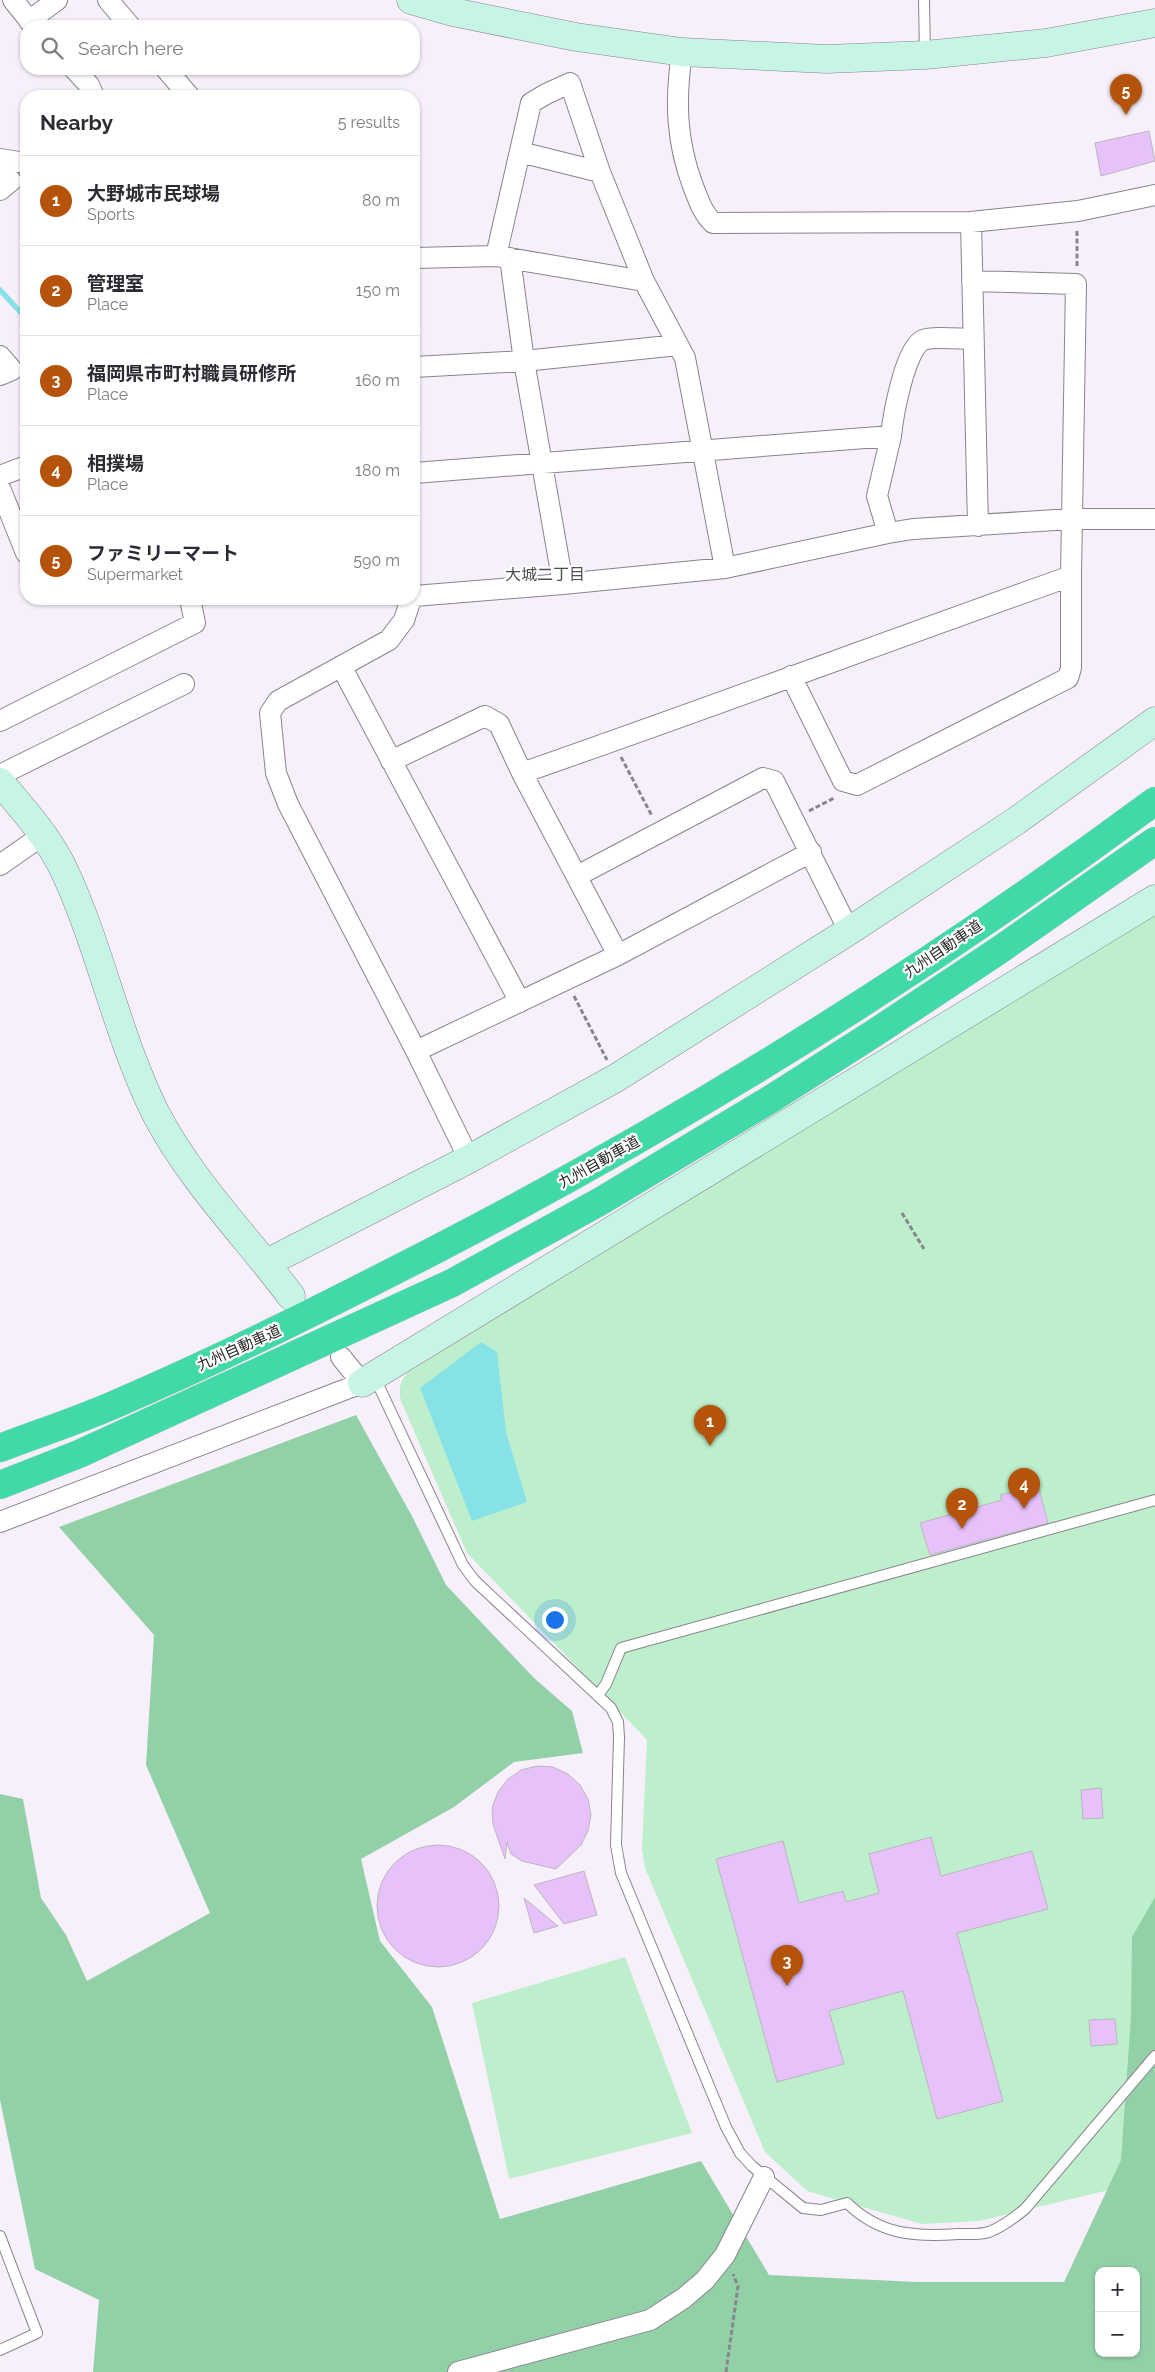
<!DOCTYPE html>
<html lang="en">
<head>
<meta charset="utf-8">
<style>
  :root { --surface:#fff; --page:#f7f7f7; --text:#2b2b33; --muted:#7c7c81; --line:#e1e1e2; --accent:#b45309 }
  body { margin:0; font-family:Raleway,"Noto Sans JP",sans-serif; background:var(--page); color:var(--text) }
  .controls { position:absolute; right:15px; bottom:15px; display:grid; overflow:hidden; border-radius:10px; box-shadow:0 1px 4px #0004 }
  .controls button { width:45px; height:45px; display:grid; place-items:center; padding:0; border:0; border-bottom:1px solid var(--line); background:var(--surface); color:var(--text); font:25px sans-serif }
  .you { position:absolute; left:554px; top:1619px; width:18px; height:18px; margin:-12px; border:4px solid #fff; border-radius:50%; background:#1a73e8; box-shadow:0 0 0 8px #1a73e833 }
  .badge { display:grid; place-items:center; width:32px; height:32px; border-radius:50%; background:var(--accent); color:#fff; font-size:16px; font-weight:700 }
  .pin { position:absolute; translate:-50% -41px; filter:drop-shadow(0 1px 2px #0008) }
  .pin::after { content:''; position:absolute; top:26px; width:18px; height:15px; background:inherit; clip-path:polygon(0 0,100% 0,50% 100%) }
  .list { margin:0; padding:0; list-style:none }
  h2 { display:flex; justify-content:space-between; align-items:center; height:65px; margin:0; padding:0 20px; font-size:21px }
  h2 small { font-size:16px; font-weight:400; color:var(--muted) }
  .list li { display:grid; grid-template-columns:32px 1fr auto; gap:15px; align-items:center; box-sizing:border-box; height:90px; padding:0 20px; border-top:1px solid var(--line) }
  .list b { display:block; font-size:19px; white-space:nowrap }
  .list p { margin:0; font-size:16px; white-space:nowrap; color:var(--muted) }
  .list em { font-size:16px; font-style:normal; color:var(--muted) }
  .icon { flex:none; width:28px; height:28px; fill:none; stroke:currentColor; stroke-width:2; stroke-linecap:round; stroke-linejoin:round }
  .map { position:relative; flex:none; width:1155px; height:2372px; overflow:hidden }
  .search { position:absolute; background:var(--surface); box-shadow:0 1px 4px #0004; left:20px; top:20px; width:400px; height:55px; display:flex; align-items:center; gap:12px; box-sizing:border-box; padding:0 18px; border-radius:20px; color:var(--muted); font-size:19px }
  .panel { position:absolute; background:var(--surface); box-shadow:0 1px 4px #0004; left:20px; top:90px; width:400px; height:515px; border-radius:20px }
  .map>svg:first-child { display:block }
  .green { fill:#bdefcc }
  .forest { fill:#92d1a7; fill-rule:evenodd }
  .water { fill:#87e2e8 }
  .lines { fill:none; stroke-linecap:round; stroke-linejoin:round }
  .stream { stroke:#87e2e8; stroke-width:5.5 }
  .building { fill:#e6c1fa; stroke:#bcb6bf }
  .lane-casing { stroke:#89848c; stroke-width:12 }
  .street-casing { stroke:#89848c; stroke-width:22 }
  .secondary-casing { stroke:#89848c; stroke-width:29 }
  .highway-casing { stroke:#d4d4d4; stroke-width:29 }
  .path { stroke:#89858b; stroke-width:3; stroke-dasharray:5 2.5; stroke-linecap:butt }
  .lane { stroke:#fff; stroke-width:10 }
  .street { stroke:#fff; stroke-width:20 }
  .secondary { stroke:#c6f4e5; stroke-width:28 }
  .highway { stroke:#40d9a7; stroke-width:28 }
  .labels { text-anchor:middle; stroke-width:4.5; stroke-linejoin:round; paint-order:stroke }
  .street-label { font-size:15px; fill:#282629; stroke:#fff }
  .neighbourhood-label { font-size:16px; fill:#524d55; stroke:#fff }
</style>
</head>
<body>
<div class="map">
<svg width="1155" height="2372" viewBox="0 0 1155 2372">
  <rect width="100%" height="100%" fill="#f7f0fa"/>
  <!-- green -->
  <path class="green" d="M1155 911V2179L979 2221 922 2224 807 2191 765 2152 645 1868 642 1849 647 1740 467 1553 401 1401C398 1390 400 1382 407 1373Z
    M625 1957 692 2133 509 2179 472 2003Z"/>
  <!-- forest -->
  <path class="forest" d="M356 1415 413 1518 446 1585 534 1678 572 1711 583 1753 514 1762 454 1807 361 1859 380 1941 432 2007 500 2219 701 2161 769 2275 917 2282H1064L1121 2160 1131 2016 1132 1937 1155 1897V2372H93L99 2300 35 2269 0 2100V1794L23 1799 41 1898 66 1935 87 1981 210 1913 146 1765 154 1635 59 1527ZM1099 2271H1136V2353H1099Z"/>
  <!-- water -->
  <path class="water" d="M481 1342 497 1352 506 1432 527 1502 472 1521 420 1388Z"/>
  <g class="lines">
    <!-- stream -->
    <path class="stream" d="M0 290 26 318"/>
  </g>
  <!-- building -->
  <path class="building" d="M1149 131 1155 161 1101 176 1095 143Z
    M1038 1485 1048 1523 930 1555 920 1523 1002 1500 1000 1495Z
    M537 1766 553 1767 568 1774 580 1785 588 1799 591 1815 588 1831 581 1845 556 1869 522 1861 511 1854 507 1842 505 1859 493 1824 492 1808 498 1792 508 1779 521 1770Z
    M1101 1788 1103 1818 1083 1819 1081 1790Z
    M931 1837 941 1876 1032 1851 1048 1909 957 1933 1003 2101 937 2119 903 1991 829 2011 844 2064 777 2082 716 1859 783 1841 799 1903 843 1891 846 1902 879 1893 869 1854Z
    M377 1906a61 61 0 1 1 122 0a61 61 0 1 1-122 0Z
    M584 1871 597 1915 564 1924 534 1885Z
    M524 1898 558 1926 534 1933Z
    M1115 2019 1117 2044 1091 2046 1089 2020Z"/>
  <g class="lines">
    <defs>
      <path id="lane" d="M924 0 925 54
        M374 1376 463 1565 475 1581 611 1708 618 1722 619 1737 616 1845 621 1873 726 2127 740 2153 752 2166 803 2208 821 2210 847 2203C880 2235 914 2237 958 2234 968 2234 980 2235 989 2232 1002 2227 1014 2218 1025 2209L1155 2056
        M598 1695 606 1684 621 1648 1155 1500
        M0 2236 37 2333 0 2350"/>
      <path id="street" d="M13 0 34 26
        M108 0 130 26
        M29 21 57 0
        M682 52C675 100 676 141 693 186 699 201 702 212 713 223L971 222 1078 211 1155 195
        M74 69 89 85 94 96
        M166 69 189 96
        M520 152 600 172
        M0 159 26 163
        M0 171 11 181 0 190
        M971 222 978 526
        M496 256 531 103 546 94 570 83 600 172 644 281 685 358 725 568
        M414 258 496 256 644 281
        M510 258 524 361 563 584
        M972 281 1076 284 1071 576
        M0 356 12 370 0 375
        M414 367 524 361 678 345
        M891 436C893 416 905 348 923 340 933 336 961 339 973 339
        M414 473 891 436 877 496 888 533 725 568 563 584 414 596
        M0 476 26 466
        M0 488 26 553
        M888 533 913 529 1072 519H1155
        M411 599 404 620 389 640 278 701 270 713 276 773 288 804 416 1051 469 1159
        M341 666 520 1002
        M0 721 195 623 190 599
        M391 761 485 716 499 724 522 773 618 955
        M522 773C706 709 888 641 1071 576V668L1068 678 857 785 843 781 791 676
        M0 775 184 684
        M0 865 43 835
        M577 876 763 778 774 781 849 931
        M416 1051 618 955 811 852
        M0 1522 362 1383 341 1357
        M458 2372 650 2320 684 2298 705 2280 725 2255 764 2177"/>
      <path id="secondary" d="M411 0 453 12 576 37 682 52 827 59 925 55 1046 43 1155 23
        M0 782C24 810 48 837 64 870 101 949 117 1036 156 1114 191 1181 246 1236 291 1296
        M267 1263 469 1159 616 1078 849 931 1016 821 1155 721
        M362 1383 1155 899"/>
      <path id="highway" d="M0 1448C39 1433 80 1420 118 1403 227 1356 332 1303 437 1249 688 1119 928 969 1155 801
        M0 1485 79 1454 452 1283 601 1201 771 1099 876 1032 998 951 1155 841"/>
    </defs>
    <!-- lane casing -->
    <use href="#lane" class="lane-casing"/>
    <!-- street casing -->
    <use href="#street" class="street-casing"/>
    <!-- secondary casing -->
    <use href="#secondary" class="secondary-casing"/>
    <!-- highway casing -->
    <use href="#highway" class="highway-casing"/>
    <!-- path -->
    <path class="path" d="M1077 266V229
      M621 757 652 816
      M809 811 834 798
      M574 996 607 1060
      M902 1213 924 1249
      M726 2372 738 2286 733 2274"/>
    <!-- lane -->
    <use href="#lane" class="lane"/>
    <!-- street -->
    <use href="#street" class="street"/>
    <!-- secondary -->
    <use href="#secondary" class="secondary"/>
    <!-- highway -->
    <use href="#highway" class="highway"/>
  </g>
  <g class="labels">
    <!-- street labels -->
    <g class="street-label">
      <text transform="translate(943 949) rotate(-34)" y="5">九州自動車道</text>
      <text transform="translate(599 1162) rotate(-29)" y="5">九州自動車道</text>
      <text transform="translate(239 1348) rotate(-24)" y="5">九州自動車道</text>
    </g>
    <!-- neighbourhood labels -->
    <g class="neighbourhood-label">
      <text x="545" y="580">大城二丁目</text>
    </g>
  </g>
</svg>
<div class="controls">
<button>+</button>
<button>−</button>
</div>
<div class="you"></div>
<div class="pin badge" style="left:710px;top:1446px">1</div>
<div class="pin badge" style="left:962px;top:1529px">2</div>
<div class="pin badge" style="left:787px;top:1986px">3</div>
<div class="pin badge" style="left:1024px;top:1509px">4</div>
<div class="pin badge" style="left:1126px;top:115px">5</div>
<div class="search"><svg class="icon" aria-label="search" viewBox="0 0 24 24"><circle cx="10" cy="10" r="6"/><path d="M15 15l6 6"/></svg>Search here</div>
<section class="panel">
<h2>Nearby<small>5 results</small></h2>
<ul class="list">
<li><span class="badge">1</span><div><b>大野城市民球場</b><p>Sports</p></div><em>80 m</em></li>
<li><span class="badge">2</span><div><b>管理室</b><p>Place</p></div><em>150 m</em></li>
<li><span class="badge">3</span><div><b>福岡県市町村職員研修所</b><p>Place</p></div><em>160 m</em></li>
<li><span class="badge">4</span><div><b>相撲場</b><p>Place</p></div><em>180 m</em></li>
<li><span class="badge">5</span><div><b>ファミリーマート</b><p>Supermarket</p></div><em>590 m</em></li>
</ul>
</section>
</div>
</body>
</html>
